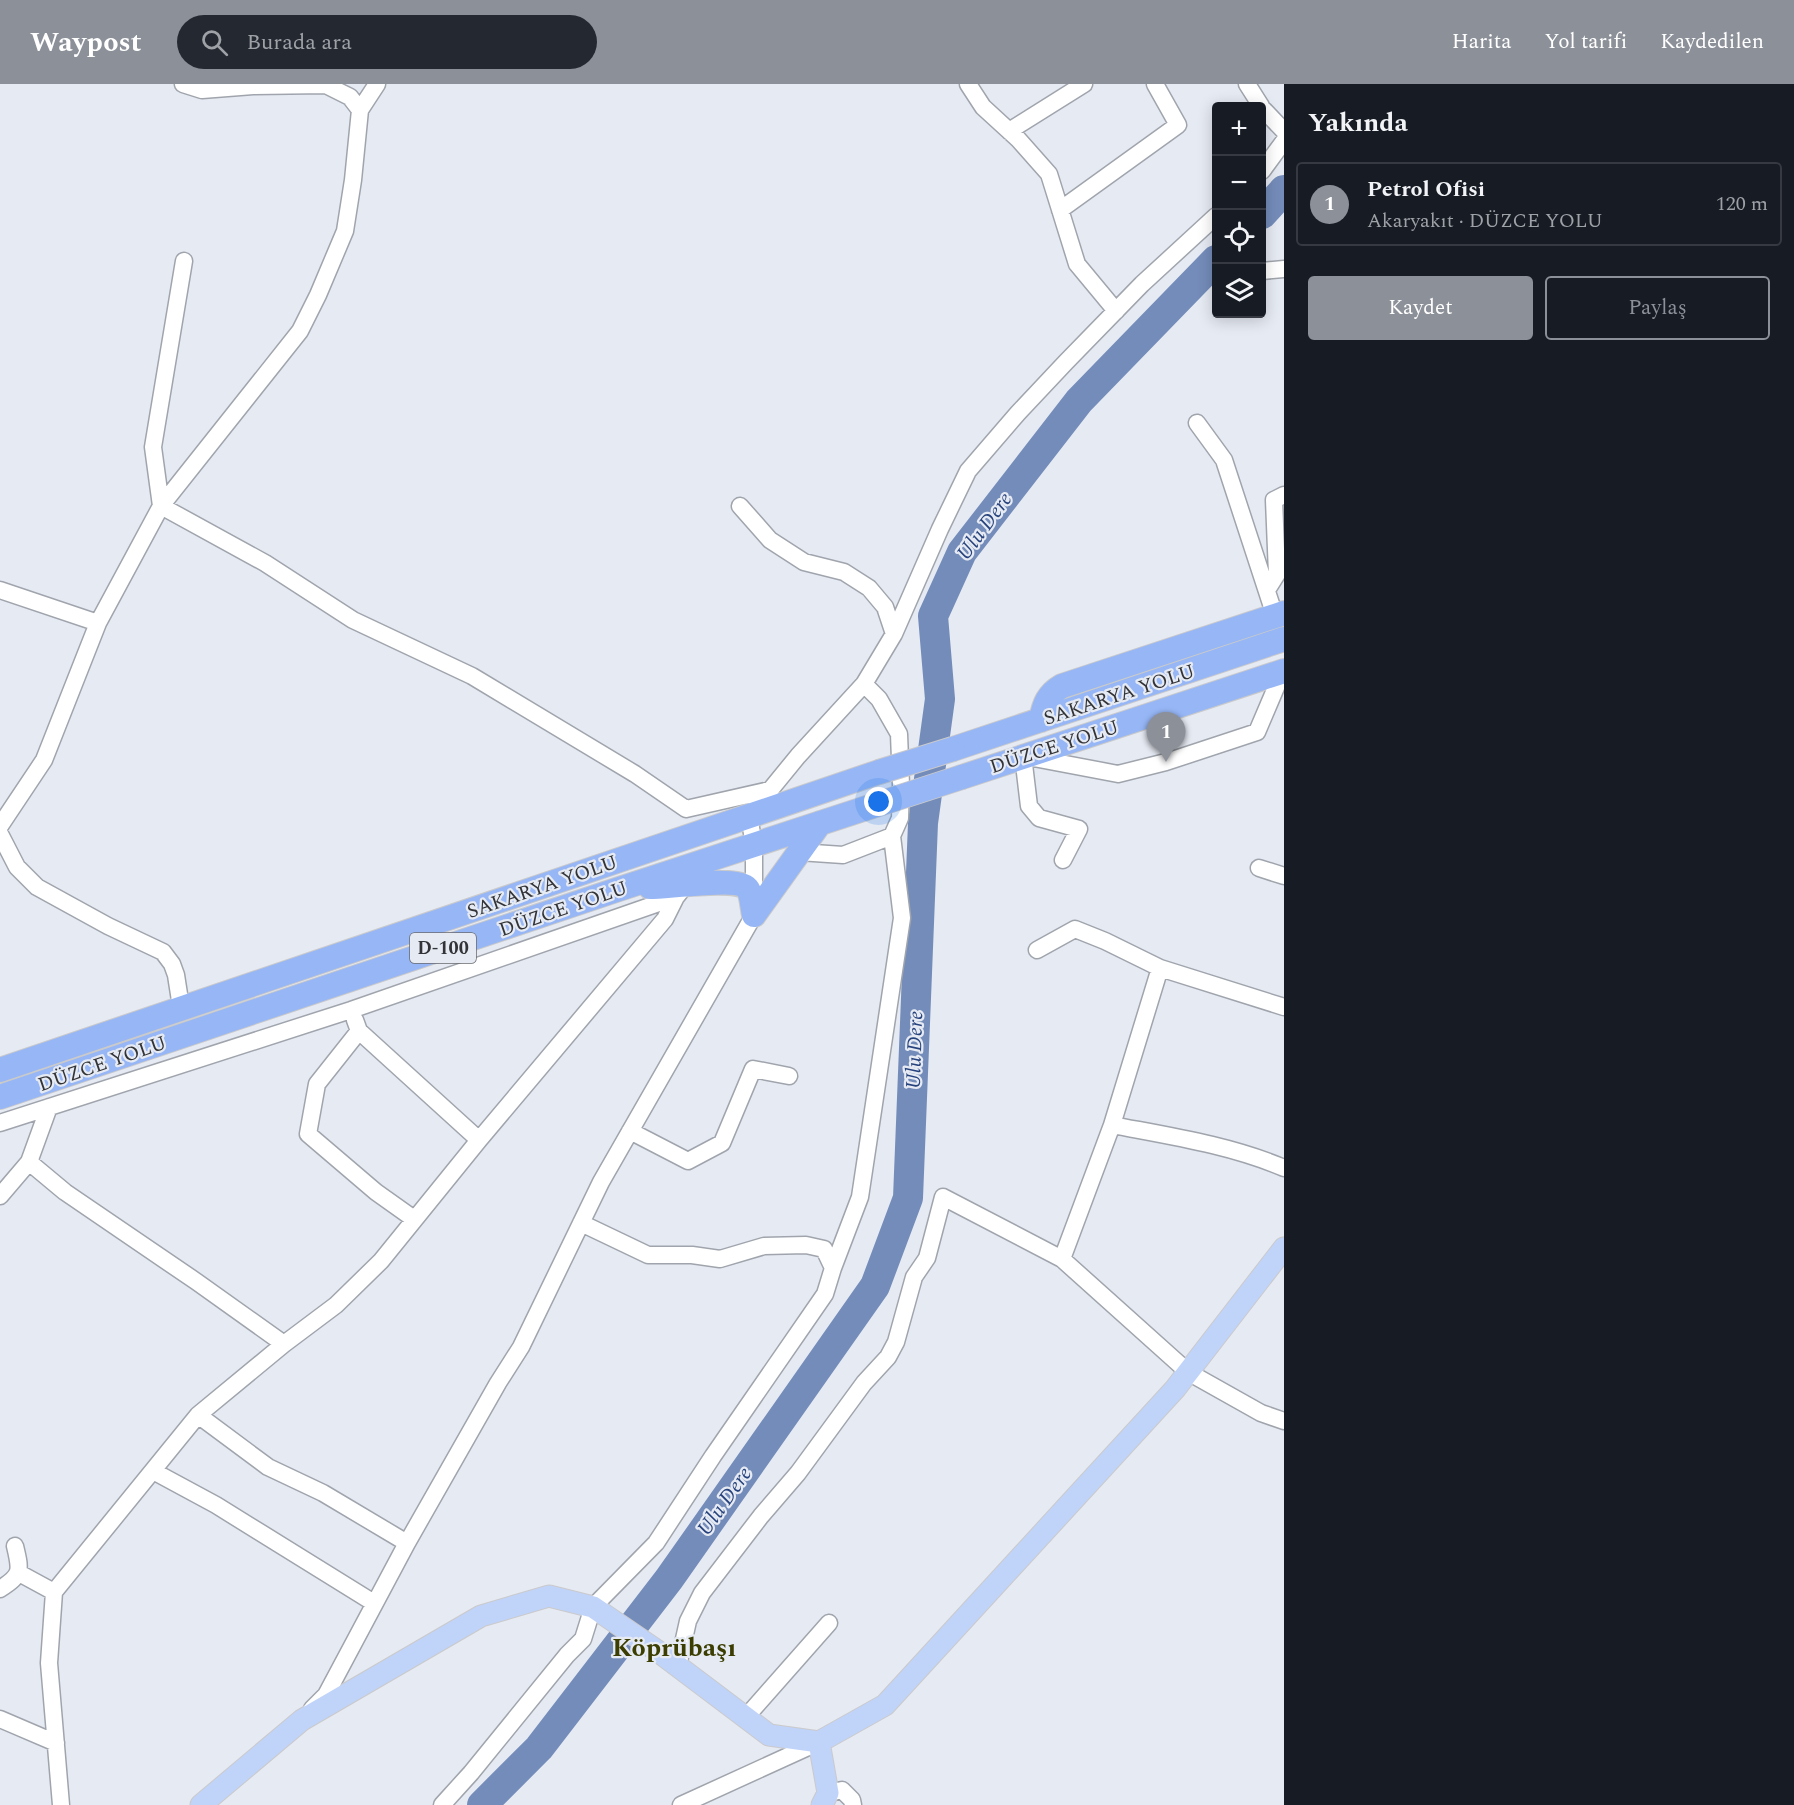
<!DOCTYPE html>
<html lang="tr">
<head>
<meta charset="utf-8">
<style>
  :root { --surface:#171b24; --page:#242831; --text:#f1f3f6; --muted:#9ea1a6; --line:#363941; --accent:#8c9099 }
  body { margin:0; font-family:Spectral,serif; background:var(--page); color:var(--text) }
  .controls { position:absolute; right:18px; top:18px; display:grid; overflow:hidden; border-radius:6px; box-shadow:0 3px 15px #0003 }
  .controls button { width:54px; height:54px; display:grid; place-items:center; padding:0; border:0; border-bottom:2px solid var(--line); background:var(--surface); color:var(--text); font:30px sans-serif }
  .you { position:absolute; left:879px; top:718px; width:21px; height:21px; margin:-15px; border:4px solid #fff; border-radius:50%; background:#1a73e8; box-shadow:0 0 0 9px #1a73e833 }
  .badge { display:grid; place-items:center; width:39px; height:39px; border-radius:50%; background:var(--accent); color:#fff; font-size:20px; font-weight:700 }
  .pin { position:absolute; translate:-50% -50px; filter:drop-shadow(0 2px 3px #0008) }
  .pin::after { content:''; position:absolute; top:32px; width:21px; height:18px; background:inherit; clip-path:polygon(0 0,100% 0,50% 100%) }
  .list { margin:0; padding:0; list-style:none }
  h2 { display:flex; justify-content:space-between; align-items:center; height:78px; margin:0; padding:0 24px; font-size:26px }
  h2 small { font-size:20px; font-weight:400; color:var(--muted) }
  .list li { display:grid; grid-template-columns:39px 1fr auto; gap:18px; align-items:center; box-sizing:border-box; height:84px; margin:0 12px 12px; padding:0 12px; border:2px solid var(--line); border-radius:6px }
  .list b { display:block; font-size:22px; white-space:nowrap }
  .list p { margin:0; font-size:20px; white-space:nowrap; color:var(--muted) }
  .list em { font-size:20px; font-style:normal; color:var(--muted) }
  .actions { display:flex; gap:12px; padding:18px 24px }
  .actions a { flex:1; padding:14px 0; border:2px solid var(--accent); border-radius:6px; text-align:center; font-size:21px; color:var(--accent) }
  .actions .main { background:var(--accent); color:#fff }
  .icon { flex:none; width:33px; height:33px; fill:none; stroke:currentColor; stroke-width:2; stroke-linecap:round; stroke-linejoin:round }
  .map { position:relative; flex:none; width:1284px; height:1721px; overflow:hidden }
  header { display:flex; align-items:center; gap:36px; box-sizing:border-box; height:84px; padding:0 30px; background:var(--accent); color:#fff }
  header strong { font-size:28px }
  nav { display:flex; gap:33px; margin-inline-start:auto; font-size:21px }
  .search { width:420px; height:54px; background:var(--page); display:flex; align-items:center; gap:15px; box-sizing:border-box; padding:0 21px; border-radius:33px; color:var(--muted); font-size:22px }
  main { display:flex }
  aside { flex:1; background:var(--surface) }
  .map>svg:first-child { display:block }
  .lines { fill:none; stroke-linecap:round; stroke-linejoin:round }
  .river { stroke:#748cb9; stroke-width:30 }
  .minor-casing { stroke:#a0a5ad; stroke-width:19 }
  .major-casing { stroke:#cacacb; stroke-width:23 }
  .highway-casing { stroke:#cacacb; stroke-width:26 }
  .minor { stroke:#fff; stroke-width:16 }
  .major { stroke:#c0d3f9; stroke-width:21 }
  .highway { stroke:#96b6f5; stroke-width:24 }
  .highway-bridge-casing { stroke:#cacacb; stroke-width:26; stroke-linecap:butt }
  .highway-bridge { stroke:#96b6f5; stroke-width:24 }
  .labels { text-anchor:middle; stroke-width:4.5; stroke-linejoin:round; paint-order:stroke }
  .shield { fill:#e6eaf3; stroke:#686a6f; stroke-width:1.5 }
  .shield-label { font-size:18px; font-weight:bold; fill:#323337 }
  .street-label { font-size:20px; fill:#323337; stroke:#e6eaf3 }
  .water-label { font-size:21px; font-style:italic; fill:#27437d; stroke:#e6eaf3 }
  .district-label { font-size:26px; font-weight:bold; fill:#3b3e00; stroke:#e6eaf3 }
</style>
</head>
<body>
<header>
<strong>Waypost</strong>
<div class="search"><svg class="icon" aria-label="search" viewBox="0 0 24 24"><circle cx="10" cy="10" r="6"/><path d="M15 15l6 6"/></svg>Burada ara</div>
<nav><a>Harita</a><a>Yol tarifi</a><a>Kaydedilen</a></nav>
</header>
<main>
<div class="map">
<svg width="1284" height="1721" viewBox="0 0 1284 1721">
  <rect width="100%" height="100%" fill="#e6eaf3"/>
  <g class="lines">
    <!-- river -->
    <path class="river" d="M1262 130 1284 106
      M482 1721 539 1664 669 1495 875 1202 908 1114 923 739 940 615 933 532 962 468 1079 317 1216 176"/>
    <defs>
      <path id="minor" d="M183 0 202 6 253 2 326 1 350 13 360 26
        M968 0 983 23 1018 55 1049 90 1077 180 1116 227
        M1247 0 1261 22
        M1262 24 1284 47
        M1009 47 1084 0
        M1262 87 1284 57
        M1060 126 1178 41 1155 0
        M184 177 153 363 161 422 265 479 353 536 472 592 635 690 686 725 770 706
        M1262 187 1284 185
        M1197 339 1224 376 1275 532
        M740 422 770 456 804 478 844 488 869 504 885 523 894 550
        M0 506 98 539 161 422 300 247 318 211 345 147 353 96 360 26 377 0
        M1267 506 1277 490 1274 416 1284 411
        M0 742 44 676 98 539
        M0 750 17 783 37 803 108 842 163 868 172 880 176 891 181 923
        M799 768 843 771 892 752
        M1063 776 1079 745 1039 734 1029 722 1023 672 1118 690 1166 678 1257 648 1283 587
        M1259 784 1284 792
        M1037 866 1075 845 1105 857 1160 884
        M355 936 359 947 479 1056
        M359 947 317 1000 308 1050 376 1108 414 1135
        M0 1039 351 926 676 813 680 808
        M1112 1041C1169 1052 1230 1061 1284 1084
        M630 1047 688 1077 722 1059 753 985 789 992
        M29 1078 65 1108 197 1198 284 1260
        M0 1112 29 1078 49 1023
        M1062 1175 1188 1288 1261 1329 1284 1337
        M833 1184 860 1113 902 834 892 752 900 734 901 701 899 650 879 615 864 600
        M198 1331 268 1383 323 1409 407 1459
        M153 1387 216 1421 374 1519
        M19 1489 54 1508
        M0 1505C22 1491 21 1487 15 1462
        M678 1582 688 1537 702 1509 761 1432 798 1389 864 1299 888 1273 896 1258 914 1193 927 1174 943 1113 1062 1175 1112 1041 1160 884 1284 923
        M312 1625 326 1611 407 1459 498 1299 521 1263 601 1098 754 831V761L749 732 798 672 864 600 894 550 940 445 968 387 1018 329 1066 278 1142 200 1216 132
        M746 1633 829 1539
        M0 1635 56 1659
        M828 1709 842 1706 852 1716 853 1721
        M61 1721 49 1579 54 1508 198 1331 284 1260 336 1221 381 1177 479 1056 665 835 676 813
        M442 1721 471 1689 567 1571 583 1555 593 1523 656 1459 713 1372 825 1210 833 1184 824 1165 806 1161 764 1162 720 1175 692 1171H648L581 1139
        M681 1721 819 1658"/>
      <path id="major" d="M819 1658 828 1709 822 1721
        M201 1721 302 1636 481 1532 549 1512 593 1523 659 1568 769 1651 819 1658 885 1621 1175 1305 1284 1164"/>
      <path id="highway" d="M1041 636C1044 620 1048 610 1062 602L1284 529
        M953 665 1284 555
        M962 693 1284 587
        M650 803C668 803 737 793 747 804 752 810 752 823 754 831
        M754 831 820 739
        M0 986 879 688
        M0 1013 619 805 888 717"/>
    </defs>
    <!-- minor casing -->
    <use href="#minor" class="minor-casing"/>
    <!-- major casing -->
    <use href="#major" class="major-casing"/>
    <!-- highway casing -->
    <use href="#highway" class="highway-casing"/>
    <!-- minor -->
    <use href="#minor" class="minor"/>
    <!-- major -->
    <use href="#major" class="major"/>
    <!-- highway -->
    <use href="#highway" class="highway"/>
    <defs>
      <path id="highway-bridge" d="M879 688 953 665
        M888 717 962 693"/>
    </defs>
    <!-- highway-bridge casing -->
    <use href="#highway-bridge" class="highway-bridge-casing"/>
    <!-- highway-bridge -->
    <use href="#highway-bridge" class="highway-bridge"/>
  </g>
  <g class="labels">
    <!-- shield labels -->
    <rect class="shield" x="410" y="849" width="66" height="30" rx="4.5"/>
    <g class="shield-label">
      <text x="443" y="870">D-100</text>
    </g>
    <!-- street labels -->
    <g class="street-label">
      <text transform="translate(1119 610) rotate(-18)" y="7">SAKARYA YOLU</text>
      <text transform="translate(1054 662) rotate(-18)" y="7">DÜZCE YOLU</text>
      <text transform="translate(542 802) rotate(-19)" y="7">SAKARYA YOLU</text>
      <text transform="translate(563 824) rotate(-19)" y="7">DÜZCE YOLU</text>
      <text transform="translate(102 979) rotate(-19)" y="7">DÜZCE YOLU</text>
    </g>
    <!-- water labels -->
    <g class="water-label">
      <text transform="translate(984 442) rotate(-54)" y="7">Ulu Dere</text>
      <text transform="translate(914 966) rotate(-88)" y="7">Ulu Dere</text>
      <text transform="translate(724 1417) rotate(-55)" y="7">Ulu Dere</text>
    </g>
    <!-- district labels -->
    <g class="district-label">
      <text x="674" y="1572">Köprübaşı</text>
    </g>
  </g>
</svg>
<div class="controls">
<button>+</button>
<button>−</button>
<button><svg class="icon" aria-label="locate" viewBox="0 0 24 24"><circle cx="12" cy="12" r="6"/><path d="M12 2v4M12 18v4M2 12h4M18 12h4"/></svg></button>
<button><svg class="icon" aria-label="layers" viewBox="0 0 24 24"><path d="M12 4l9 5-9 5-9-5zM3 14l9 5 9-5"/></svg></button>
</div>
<div class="you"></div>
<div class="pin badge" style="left:1166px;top:678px">1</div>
</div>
<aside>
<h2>Yakında<small></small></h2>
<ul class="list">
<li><span class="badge">1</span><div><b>Petrol Ofisi</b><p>Akaryakıt · DÜZCE YOLU</p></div><em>120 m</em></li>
</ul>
<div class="actions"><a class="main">Kaydet</a><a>Paylaş</a></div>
</aside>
</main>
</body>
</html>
